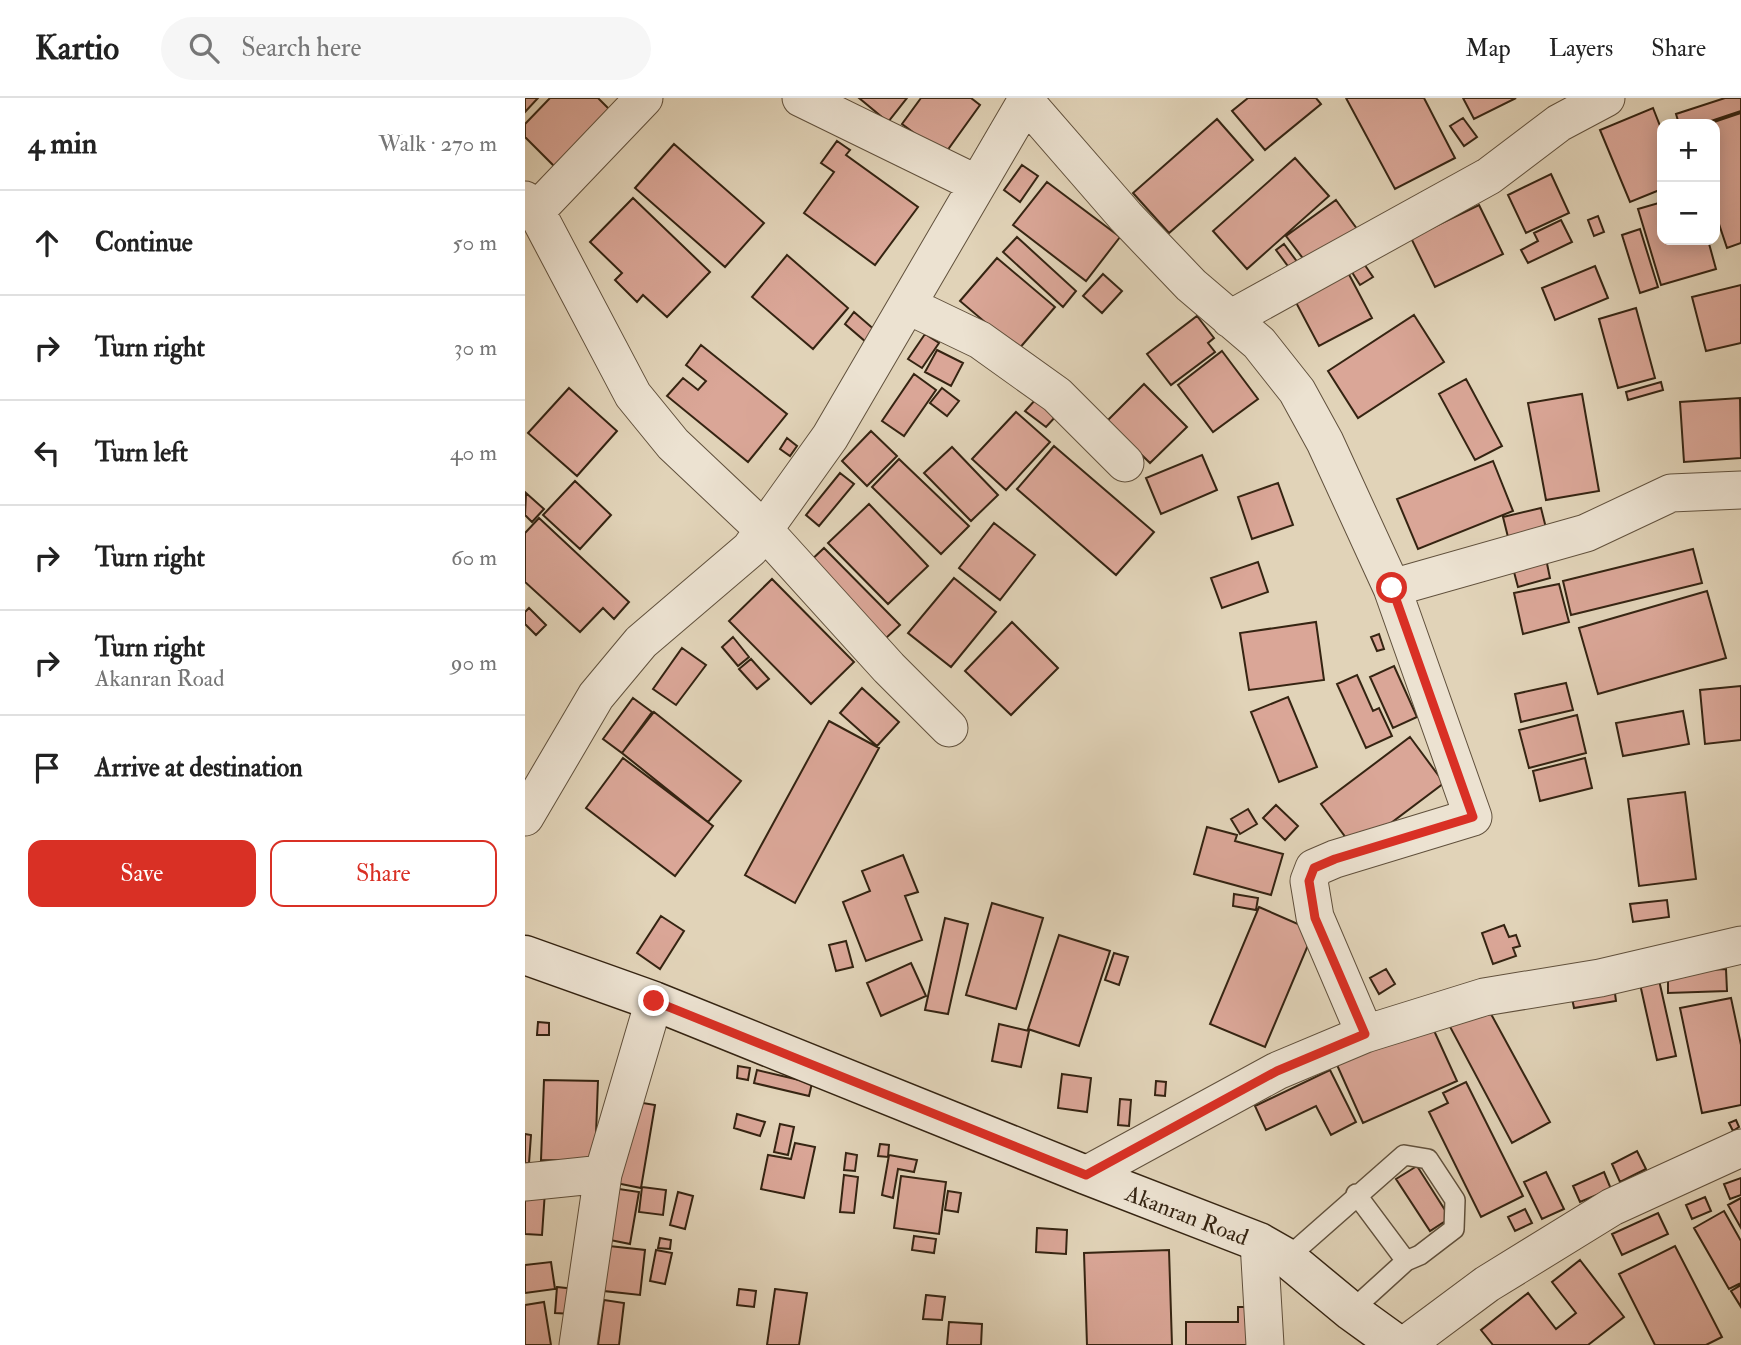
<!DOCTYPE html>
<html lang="en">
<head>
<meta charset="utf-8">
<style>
  :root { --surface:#fff; --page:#f6f6f6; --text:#222; --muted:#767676; --line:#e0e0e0; --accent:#d93025 }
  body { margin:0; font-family:"IM FELL Double Pica",serif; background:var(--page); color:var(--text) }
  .controls { position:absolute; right:21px; top:21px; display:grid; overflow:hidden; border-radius:14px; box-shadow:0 4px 18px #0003 }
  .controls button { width:63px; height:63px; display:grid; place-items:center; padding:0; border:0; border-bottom:2px solid var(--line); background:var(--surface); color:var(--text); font:35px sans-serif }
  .stop { position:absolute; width:21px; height:21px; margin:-16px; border:5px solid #d93025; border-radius:50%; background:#fff }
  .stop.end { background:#d93025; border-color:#fff; box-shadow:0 2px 7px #0008 }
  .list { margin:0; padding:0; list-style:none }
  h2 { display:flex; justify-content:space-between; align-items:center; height:91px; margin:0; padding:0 28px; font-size:30px }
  h2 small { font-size:23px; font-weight:400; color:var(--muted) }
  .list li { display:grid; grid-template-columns:46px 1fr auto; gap:21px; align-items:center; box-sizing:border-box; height:105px; padding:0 28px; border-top:2px solid var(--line) }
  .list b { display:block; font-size:26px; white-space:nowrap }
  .list p { margin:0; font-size:23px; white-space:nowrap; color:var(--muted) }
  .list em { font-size:23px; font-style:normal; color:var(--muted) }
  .actions { display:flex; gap:14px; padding:21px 28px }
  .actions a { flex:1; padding:16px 0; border:2px solid var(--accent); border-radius:14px; text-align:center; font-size:24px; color:var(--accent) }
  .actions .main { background:var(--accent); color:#fff }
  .icon { flex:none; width:38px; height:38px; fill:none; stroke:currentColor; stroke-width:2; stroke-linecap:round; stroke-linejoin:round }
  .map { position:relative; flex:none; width:1216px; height:1247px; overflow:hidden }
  header { display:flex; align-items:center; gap:42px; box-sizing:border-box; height:98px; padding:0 35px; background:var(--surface); border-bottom:2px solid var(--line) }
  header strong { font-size:33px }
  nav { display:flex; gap:38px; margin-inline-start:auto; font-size:24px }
  .search { width:490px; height:63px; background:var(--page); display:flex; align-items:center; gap:18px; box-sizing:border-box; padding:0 24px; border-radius:38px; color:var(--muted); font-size:26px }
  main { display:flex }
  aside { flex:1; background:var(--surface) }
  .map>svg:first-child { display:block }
  .building { fill:#daa697; stroke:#352412; stroke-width:2 }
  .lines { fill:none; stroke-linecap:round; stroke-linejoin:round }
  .lane-casing { stroke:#60503c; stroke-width:22 }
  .street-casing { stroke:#60503c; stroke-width:39 }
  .secondary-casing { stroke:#352412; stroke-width:41 }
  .lane { stroke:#ece2d1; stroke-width:19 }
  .street { stroke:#ece2d1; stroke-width:37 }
  .secondary { stroke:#ece2d1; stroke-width:38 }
  .route { stroke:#d93025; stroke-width:9 }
  .labels { text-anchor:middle; stroke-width:5; stroke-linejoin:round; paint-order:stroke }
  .street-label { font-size:23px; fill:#352412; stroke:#ece2d1 }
</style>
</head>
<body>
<header>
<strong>Kartio</strong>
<div class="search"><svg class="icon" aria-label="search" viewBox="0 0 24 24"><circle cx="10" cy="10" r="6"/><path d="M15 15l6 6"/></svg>Search here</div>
<nav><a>Map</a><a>Layers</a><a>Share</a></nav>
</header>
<main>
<aside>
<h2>4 min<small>Walk · 270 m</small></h2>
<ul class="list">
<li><svg class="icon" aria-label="ahead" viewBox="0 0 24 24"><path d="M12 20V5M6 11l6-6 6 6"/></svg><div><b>Continue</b></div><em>50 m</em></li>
<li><svg class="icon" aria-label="right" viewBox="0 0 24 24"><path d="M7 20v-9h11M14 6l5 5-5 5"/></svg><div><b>Turn right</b></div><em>30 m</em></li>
<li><svg class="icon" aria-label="left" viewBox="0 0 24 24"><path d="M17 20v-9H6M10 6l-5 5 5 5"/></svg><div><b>Turn left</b></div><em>40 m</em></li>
<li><svg class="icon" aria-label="right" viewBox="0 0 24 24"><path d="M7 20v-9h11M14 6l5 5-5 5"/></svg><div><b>Turn right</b></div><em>60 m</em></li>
<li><svg class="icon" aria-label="right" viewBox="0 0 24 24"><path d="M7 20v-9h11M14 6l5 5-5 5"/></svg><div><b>Turn right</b><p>Akanran Road</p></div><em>90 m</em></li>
<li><svg class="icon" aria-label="arrive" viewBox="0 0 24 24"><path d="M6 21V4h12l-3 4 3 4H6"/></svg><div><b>Arrive at destination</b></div></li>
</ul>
<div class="actions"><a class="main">Save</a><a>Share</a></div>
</aside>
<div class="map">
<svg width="1216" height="1247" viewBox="0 0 1216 1247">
  <rect width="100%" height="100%" fill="#e1d3b8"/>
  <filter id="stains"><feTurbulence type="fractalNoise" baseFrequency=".00286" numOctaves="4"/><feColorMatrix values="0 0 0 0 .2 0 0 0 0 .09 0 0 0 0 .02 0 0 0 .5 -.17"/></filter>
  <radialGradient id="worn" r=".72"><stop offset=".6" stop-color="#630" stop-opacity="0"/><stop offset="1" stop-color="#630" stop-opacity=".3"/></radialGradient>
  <!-- building -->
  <path class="building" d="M0 0H13L0 14Z
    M25 0H73L87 14 31 70 0 39V26Z
    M334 0H382L363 24Z
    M396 0H446L455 7 419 57 377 26Z
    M723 0H791L796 6 740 52 707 13Z
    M821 0H899L930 60 870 91Z
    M938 0H991L949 21Z
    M1200 0H1216V13L1177 26H1154L1151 16Z
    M1128 10 1137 33V91L1105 104 1075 32Z
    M1216 15V145L1202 150 1190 114V26H1183Z
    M938 20 952 39 939 48 925 28Z
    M692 21 728 62 644 135 608 95Z
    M312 43 325 52 321 57 393 109 350 167 279 115 309 74 296 65Z
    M149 46 239 125 200 169 110 90Z
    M770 60 804 98 722 171 688 133Z
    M497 67 513 78 495 104 479 92Z
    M1026 76 1044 115 1001 135 983 97Z
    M522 84 595 139 561 183 488 127Z
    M108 100 185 174 142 219 118 197 112 204 90 182 97 175 65 144Z
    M811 102 835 135 786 171 761 138Z
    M1137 104V142H1183L1191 171 1136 187 1113 111Z
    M954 107 978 156 910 189 886 140Z
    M1073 118 1079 134 1069 138 1063 122Z
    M1036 122 1047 144 1003 165 996 152 1013 143 1009 135Z
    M1115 131 1133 189 1115 195 1097 137Z
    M492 139 551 193 538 209 478 154Z
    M759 146 776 169 768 175 751 152Z
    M262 157 323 210 288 251 227 199Z
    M472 160 530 209 493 252 435 203Z
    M837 163 848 179 835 187 825 171Z
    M819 167 847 220 794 248 766 195Z
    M1070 168 1083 200 1030 222 1017 190Z
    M578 176 597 193 577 215 558 198Z
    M1216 187V245L1181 253 1167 199Z
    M1111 210 1130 280 1093 290 1074 221Z
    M329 214 351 233 341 244 320 226Z
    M889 217 919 264 833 320 803 273Z
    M672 218 689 240 683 245 690 254 646 287 622 256Z
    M400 236 414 245 397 270 383 261Z
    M176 247 262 316 223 364 142 298 158 280 173 292 181 283 161 267Z
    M412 252 438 265 426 288 400 274Z
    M697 253 733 301 688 334 653 287Z
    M389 276 411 292 379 338 357 323Z
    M941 281 977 348 950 362 914 296Z
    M1136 284 1138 292 1103 302 1101 294Z
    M619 286 662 329 625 365 582 323Z
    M44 290 92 333 52 378 3 335Z
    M417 290 434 303 422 318 405 305Z
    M1057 296 1074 393 1021 402 1003 305Z
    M512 300 532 317 521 329 500 313Z
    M1215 300 1216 360 1159 364 1155 304Z
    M491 314 525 344 481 392 447 361Z
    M346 333 372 358 342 388 317 363Z
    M262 340 272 348 265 358 255 351Z
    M529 348 629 434 591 477 492 391Z
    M427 349 473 397 446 423 399 375Z
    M677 357 692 392 636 416 621 380Z
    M374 361 444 428 416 456 347 389Z
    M968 363 988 413 893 451 872 401Z
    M315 375 329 386 294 428 281 417Z
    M50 383 86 417 55 451 18 417Z
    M753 385 768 427 727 441 713 399Z
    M1 395 19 411 7 424 0 417Z
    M344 406 403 468 363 506 303 445Z
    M1016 410 1023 438 985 447 978 419Z
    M14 420 104 504 89 521 78 510 55 534 0 484V435Z
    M469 425 510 457 475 502 434 470Z
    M299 450 375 527 360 541 280 468Z
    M1019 451 1025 480 993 489 985 459Z
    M1168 451 1177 485 1046 517 1038 483Z
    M733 464 743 494 697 510 686 480Z
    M429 480 471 514 426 569 383 535Z
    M247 481 329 564 286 606 204 523Z
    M1034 486 1044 524 998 536 989 495Z
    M1182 493 1201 560 1073 596 1054 530Z
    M4 510 21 527 11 537 0 526V514Z
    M487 524 533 570 486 617 440 573Z
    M791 524 799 582 724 592 715 535Z
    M854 536 859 551 852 553 846 539Z
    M208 539 224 559 213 568 197 549Z
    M157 550 181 567 151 607 128 591Z
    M226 561 244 581 232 591 214 571Z
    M869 568 892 619 868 630 845 579Z
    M832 577 848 613 854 610 867 638 841 650 812 586Z
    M1041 585 1048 612 996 624 990 596Z
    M1216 588V642L1180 646 1175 592Z
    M337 590 374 624 352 648 315 615Z
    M763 599 792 669 754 684 726 614Z
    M108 600 127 614 97 655 78 641Z
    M1158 613 1164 646 1098 658 1091 625Z
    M129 614 216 683 183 724 97 655Z
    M1052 617 1061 655 1004 670 994 632Z
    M304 623 354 650 270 805 220 777Z
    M885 639 919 685 830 752 796 706Z
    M98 660 188 728 150 778 61 710Z
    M1060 660 1067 690 1015 703 1008 673Z
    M1160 694 1171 781 1114 788 1103 701Z
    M751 707 773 728 760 742 738 720Z
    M723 711 732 726 715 736 706 721Z
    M682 729 712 737 710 743 758 756 746 797 669 776Z
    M378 757 393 794 380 798 397 842 341 863 318 804 345 793 337 773Z
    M709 796 733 800 731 812 708 808Z
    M1142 802 1144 819 1108 824 1105 806Z
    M467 805 518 820 491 911 441 897Z
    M734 809 789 833 740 949 685 926Z
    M136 818 159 833 135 871 112 855Z
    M420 820 443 826 423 916 400 912Z
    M979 827 984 839 991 837 995 848 988 850 991 858 968 866 957 835Z
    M534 837 585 853 554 948 503 931Z
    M321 843 328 869 311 873 304 847Z
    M589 855 603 859 594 887 580 882Z
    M386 865 401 898 356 918 342 885Z
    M861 871 870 886 854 896 845 880Z
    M1201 871 1202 893 1143 895V874Z
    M1134 882 1151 958 1132 962 1115 886Z
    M1089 888 1091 903 1049 910 1046 895Z
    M1206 900 1216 947V1007L1177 1015 1155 910Z
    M960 905 1025 1024 987 1045 923 925Z
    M13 924 24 925V937H12Z
    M474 926 504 933 496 969 467 963Z
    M906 926 932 983 838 1025 812 967Z
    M213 968 225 970 223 982 212 980Z
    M232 972 287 985 284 998 229 985Z
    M805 972 831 1024 806 1037 791 1008 741 1032 730 1008Z
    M537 976 566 980 562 1014 533 1010Z
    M19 982 73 983 70 1063 16 1062Z
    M631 983 641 984 640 998 630 997Z
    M941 984 998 1098 956 1119 904 1014 923 1005 918 995Z
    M595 1001 606 1002 604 1028 593 1027Z
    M106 1003 130 1007 116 1090 91 1085Z
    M212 1016 240 1024 235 1038 209 1030Z
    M1211 1022 1214 1029 1208 1033 1204 1025Z
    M255 1026 269 1029 263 1057 249 1054Z
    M0 1036 6 1037 4 1065H0Z
    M270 1045 290 1049 279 1100 236 1091 243 1057 266 1061Z
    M355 1046 364 1047 363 1059 353 1058Z
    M1112 1053 1121 1071 1095 1084 1087 1066Z
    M321 1055 332 1057 330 1073 319 1072Z
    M364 1057 392 1062 389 1074 373 1071 368 1100 357 1097Z
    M892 1068 925 1120 905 1133 871 1081Z
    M1021 1074 1039 1111 1017 1121 999 1084Z
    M1079 1074 1086 1091 1055 1104 1048 1088Z
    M319 1077 333 1079 329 1115 315 1114Z
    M376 1078 421 1084 414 1136 369 1130Z
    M1216 1080V1097L1205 1101 1199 1086Z
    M117 1089 141 1092 138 1117 114 1114Z
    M94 1091 114 1094 105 1146 85 1142Z
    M0 1092 20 1093 17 1137 0 1136Z
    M423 1093 436 1095 433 1114 420 1112Z
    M153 1094 168 1098 160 1131 145 1127Z
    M1180 1099 1186 1113 1167 1121 1161 1107Z
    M1216 1100V1130L1203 1107Z
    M1000 1111 1007 1125 990 1133 983 1119Z
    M1199 1113 1216 1143V1185L1204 1191 1169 1130Z
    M1133 1115 1143 1136 1097 1157 1087 1136Z
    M512 1130 542 1132 541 1156 511 1154Z
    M389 1138 411 1141 409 1155 387 1152Z
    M135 1140 146 1142 145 1151 133 1150Z
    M84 1148 120 1152 115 1197 79 1193Z
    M1150 1148 1197 1239 1181 1247H1130L1094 1176Z
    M131 1152 147 1155 140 1186 125 1183Z
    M644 1152 647 1247H562L559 1155Z
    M1055 1162 1099 1219 1063 1247H968L956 1232 1003 1195 1031 1231 1051 1215 1027 1184Z
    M26 1164 30 1191 0 1195V1167Z
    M1216 1187V1209L1206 1193Z
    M32 1189 50 1191 48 1216 30 1215Z
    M214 1191 231 1193 229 1209 212 1207Z
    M250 1191 282 1195 274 1247H242Z
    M401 1197 420 1199 417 1222 398 1221Z
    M79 1202 99 1205 94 1247H73Z
    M19 1204 26 1247H0V1207Z
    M713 1209H728V1247H661V1224H713Z
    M424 1224 457 1226 456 1247H422Z"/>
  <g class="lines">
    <defs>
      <path id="lane" d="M831 1096 881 1163
        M762 1160 879 1057 903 1061 930 1102 929 1131 895 1157 881 1163 826 1213"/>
      <path id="street" d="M276 0 452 86
        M501 4 601 119 666 187 734 245 772 293 800 344 867 490 948 719 810 761 789 770 784 783 790 819 840 936
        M0 102 11 113 108 297 148 346 238 431 364 570 424 630
        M11 113 119 0
        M384 208 455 242 532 297 600 365
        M705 221 964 78 1034 25 1081 0
        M867 490 1061 435 1146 395 1216 392
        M0 719 71 598 116 544 225 451 305 339 503 0
        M561 1077 752 973 840 936 959 899 1075 880 1216 847
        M0 1084 78 1076
        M734 1144 740 1247
        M53 1247 78 1076 129 903
        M880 1247 962 1186 1087 1109 1216 1050"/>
      <path id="secondary" d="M0 857 129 903 561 1077 734 1144 762 1160 826 1213 873 1247"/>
    </defs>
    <!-- lane casing -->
    <use href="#lane" class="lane-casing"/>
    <!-- street casing -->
    <use href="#street" class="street-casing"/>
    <!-- secondary casing -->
    <use href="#secondary" class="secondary-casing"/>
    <!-- lane -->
    <use href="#lane" class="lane"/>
    <!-- street -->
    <use href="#street" class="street"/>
    <!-- secondary -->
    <use href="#secondary" class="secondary"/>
  </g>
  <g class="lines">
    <!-- route -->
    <path class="route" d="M129 903 561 1077 752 973 840 936 790 820 784 783 789 770 810 761 948 719 867 490"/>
  </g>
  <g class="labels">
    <!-- street labels -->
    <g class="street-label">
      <text transform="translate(662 1117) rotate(21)" y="8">Akanran Road</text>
    </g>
  </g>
  <rect width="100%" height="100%" filter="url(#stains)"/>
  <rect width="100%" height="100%" fill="url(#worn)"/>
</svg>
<div class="controls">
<button>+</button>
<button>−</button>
</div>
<div class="stop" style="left:867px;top:490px"></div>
<div class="stop end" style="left:129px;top:903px"></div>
</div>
</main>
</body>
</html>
